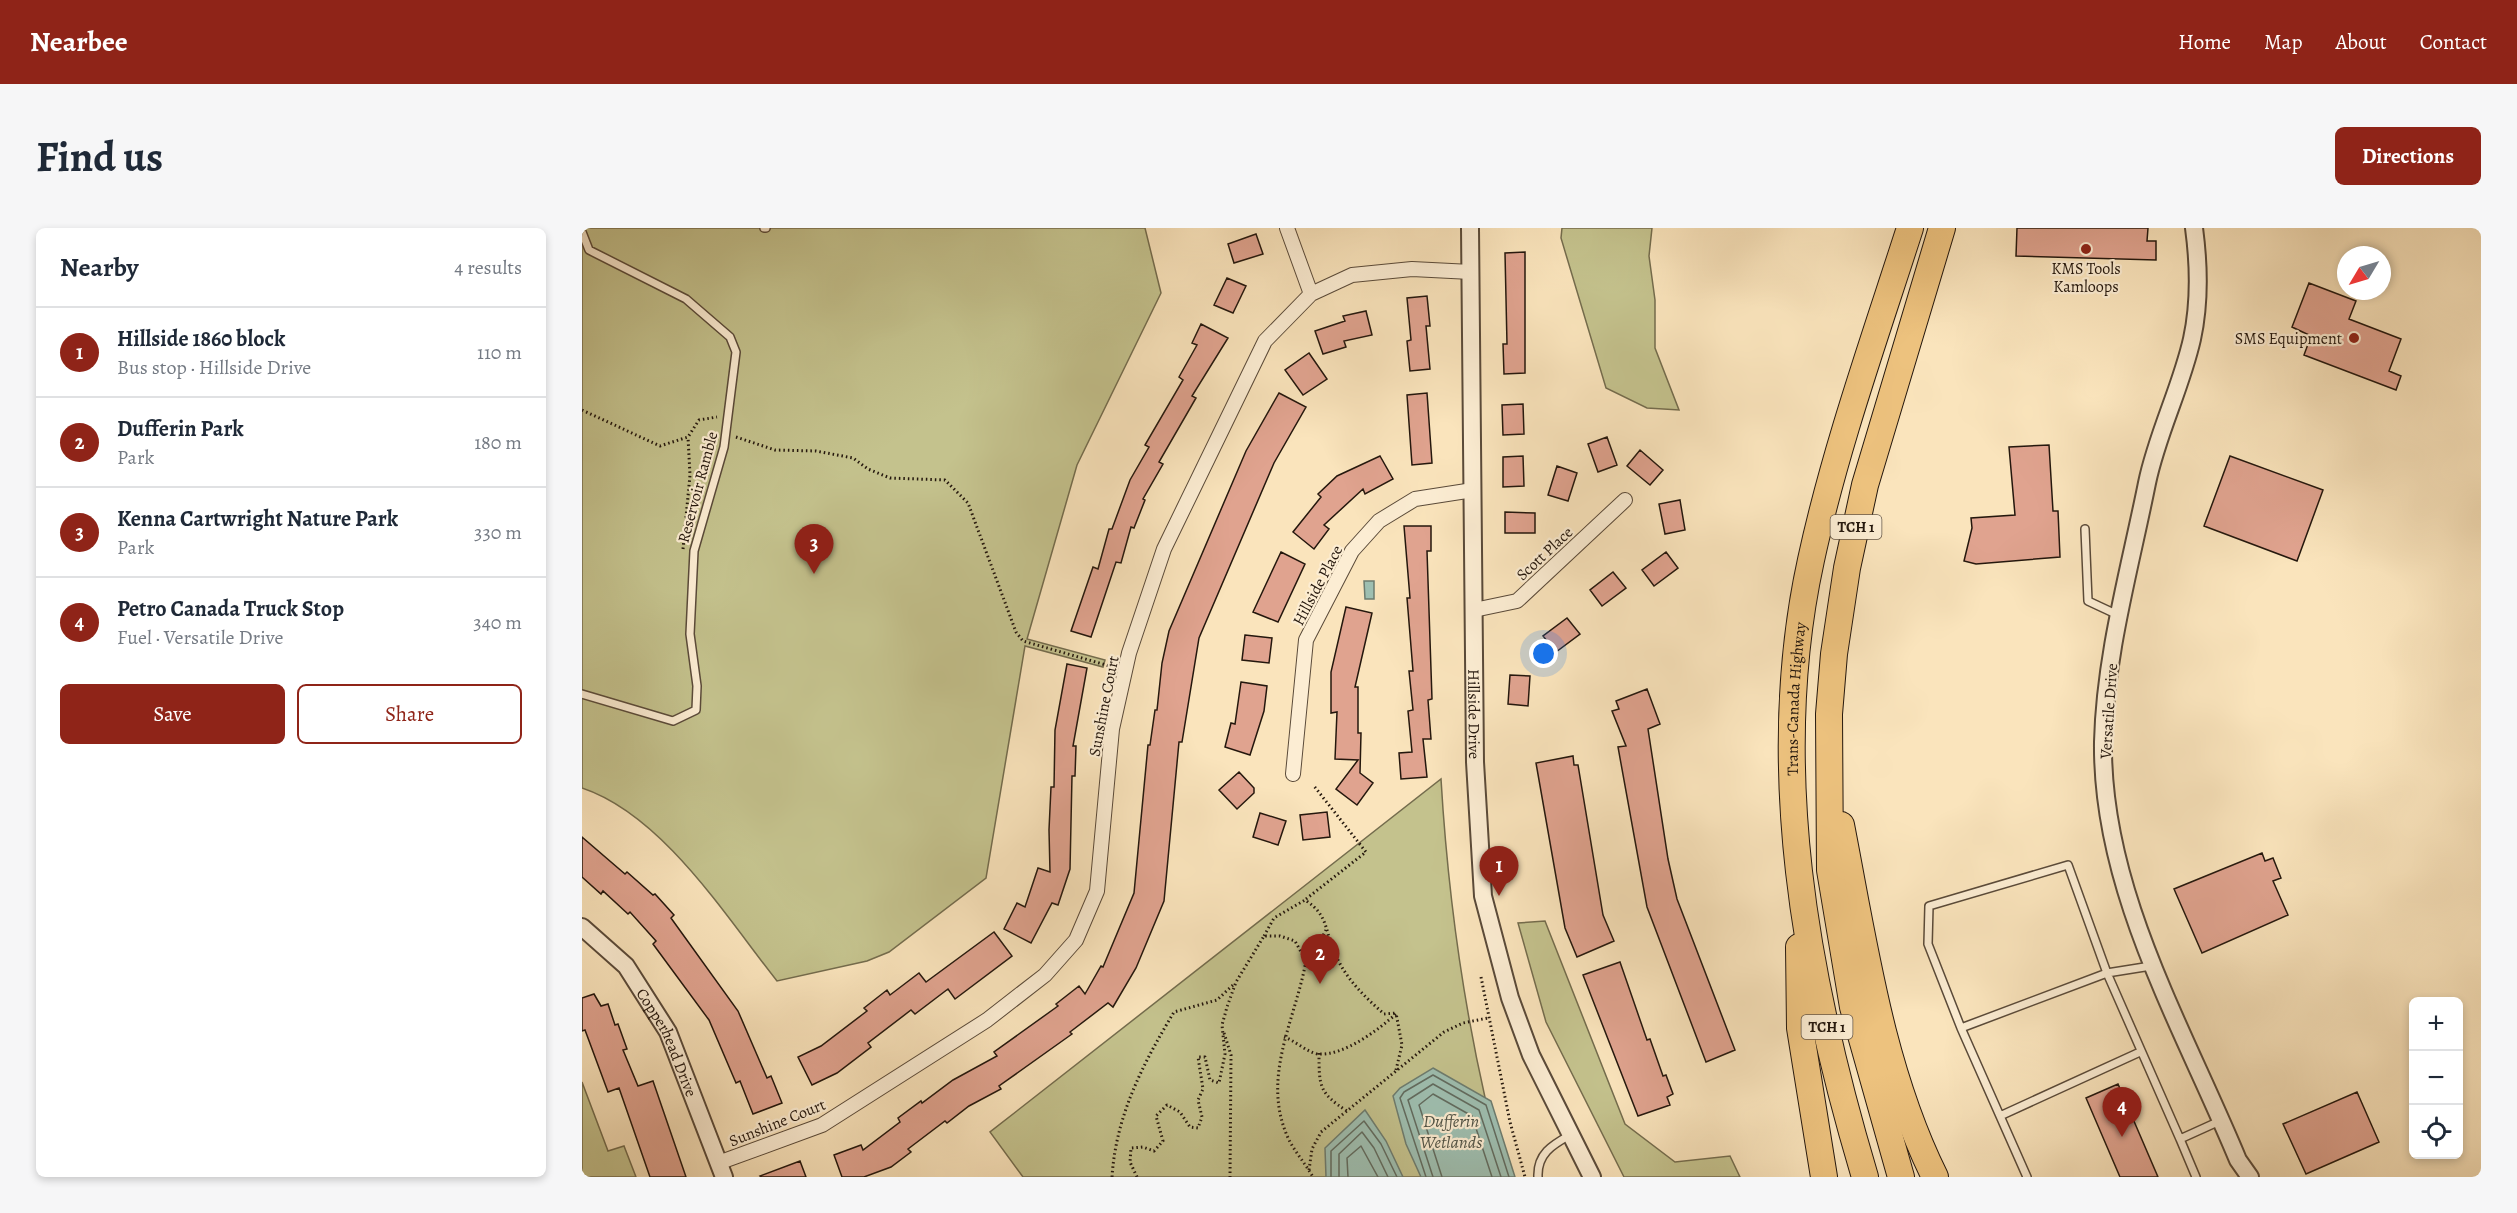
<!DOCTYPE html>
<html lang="en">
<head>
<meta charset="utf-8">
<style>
  :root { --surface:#fff; --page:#f6f6f7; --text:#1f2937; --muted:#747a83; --line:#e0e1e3; --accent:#8f2418 }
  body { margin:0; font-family:Alegreya,serif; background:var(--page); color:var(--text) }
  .controls { position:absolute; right:18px; bottom:18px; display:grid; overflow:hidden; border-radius:9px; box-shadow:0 3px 9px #0003 }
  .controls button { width:54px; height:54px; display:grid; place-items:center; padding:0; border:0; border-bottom:2px solid var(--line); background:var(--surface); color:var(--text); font:30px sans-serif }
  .compass { position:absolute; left:1755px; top:18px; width:54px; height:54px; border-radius:50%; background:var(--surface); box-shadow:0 3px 9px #0003; rotate:232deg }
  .you { position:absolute; left:962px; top:426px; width:21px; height:21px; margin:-15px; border:4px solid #fff; border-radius:50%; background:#1a73e8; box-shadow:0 0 0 9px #1a73e833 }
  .badge { display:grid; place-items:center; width:39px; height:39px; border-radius:50%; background:var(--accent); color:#fff; font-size:20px; font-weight:700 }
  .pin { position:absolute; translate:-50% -50px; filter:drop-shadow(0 2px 3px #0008) }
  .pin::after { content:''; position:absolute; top:32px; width:21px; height:18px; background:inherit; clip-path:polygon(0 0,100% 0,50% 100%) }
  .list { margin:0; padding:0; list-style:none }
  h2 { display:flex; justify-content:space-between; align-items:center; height:78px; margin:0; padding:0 24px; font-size:26px }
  h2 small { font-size:20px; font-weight:400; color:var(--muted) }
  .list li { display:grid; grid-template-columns:39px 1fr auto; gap:18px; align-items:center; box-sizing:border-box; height:90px; padding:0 24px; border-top:2px solid var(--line) }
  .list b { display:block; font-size:22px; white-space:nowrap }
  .list p { margin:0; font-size:20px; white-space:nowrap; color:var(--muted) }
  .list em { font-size:20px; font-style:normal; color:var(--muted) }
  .actions { display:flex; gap:12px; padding:18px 24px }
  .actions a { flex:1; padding:14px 0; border:2px solid var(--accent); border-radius:9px; text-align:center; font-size:21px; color:var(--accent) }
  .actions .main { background:var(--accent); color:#fff }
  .icon { flex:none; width:33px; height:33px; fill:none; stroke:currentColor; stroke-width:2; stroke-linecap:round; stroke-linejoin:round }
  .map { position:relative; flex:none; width:1899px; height:949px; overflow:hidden; border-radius:9px }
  header { display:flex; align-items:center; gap:36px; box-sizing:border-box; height:84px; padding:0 30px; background:var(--accent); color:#fff }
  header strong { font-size:28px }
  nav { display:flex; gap:33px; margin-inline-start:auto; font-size:21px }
  .intro { display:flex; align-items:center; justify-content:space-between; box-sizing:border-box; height:144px; padding:0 36px }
  h1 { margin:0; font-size:42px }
  .button { padding:15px 27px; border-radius:9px; background:var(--accent); color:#fff; font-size:21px; font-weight:700 }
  main { display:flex; gap:36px; padding:0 36px }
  aside { flex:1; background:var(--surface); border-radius:9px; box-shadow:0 3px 9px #0003 }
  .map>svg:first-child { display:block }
  .green { fill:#c4c28d; stroke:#746c4d; stroke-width:1.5 }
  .water { fill:#9ebfb1; stroke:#6d7c6f; stroke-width:1.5 }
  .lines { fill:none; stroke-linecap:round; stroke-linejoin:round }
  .shore { stroke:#616b5f; stroke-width:1.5 }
  .building { fill:#e0a38f; stroke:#24170d; stroke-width:1.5 }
  .service-casing { stroke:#5a4a39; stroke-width:10 }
  .minor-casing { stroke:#5a4a39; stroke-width:16 }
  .tertiary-casing { stroke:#5a4a39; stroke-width:20 }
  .motorway-casing { stroke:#24170d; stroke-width:28 }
  .path { stroke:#24170d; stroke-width:3; stroke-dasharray:1.5 3; stroke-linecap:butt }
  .service { stroke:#fcedd3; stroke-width:7 }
  .minor { stroke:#fcedd3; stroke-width:14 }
  .tertiary { stroke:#fcedd3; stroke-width:16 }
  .motorway { stroke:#edc27e; stroke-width:26 }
  .poi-dot { fill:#8f2418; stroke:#fcedd3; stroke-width:2 }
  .labels { text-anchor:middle; stroke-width:4.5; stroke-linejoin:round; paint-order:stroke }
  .shield { fill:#fcedd3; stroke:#655748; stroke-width:1.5 }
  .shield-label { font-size:15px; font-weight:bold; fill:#24170d }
  .poi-label { font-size:16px; fill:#24170d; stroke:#fcedd3 }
  .street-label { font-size:16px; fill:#24170d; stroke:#fcedd3 }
  .water-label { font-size:18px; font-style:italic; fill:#4f5246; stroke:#fcedd3 }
</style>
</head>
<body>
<header>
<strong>Nearbee</strong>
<nav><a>Home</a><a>Map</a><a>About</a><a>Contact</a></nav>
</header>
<div class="intro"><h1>Find us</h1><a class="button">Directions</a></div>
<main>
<aside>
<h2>Nearby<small>4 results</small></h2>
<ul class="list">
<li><span class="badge">1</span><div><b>Hillside 1860 block</b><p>Bus stop · Hillside Drive</p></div><em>110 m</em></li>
<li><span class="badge">2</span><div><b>Dufferin Park</b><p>Park</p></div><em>180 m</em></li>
<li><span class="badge">3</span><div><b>Kenna Cartwright Nature Park</b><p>Park</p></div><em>330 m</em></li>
<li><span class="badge">4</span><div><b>Petro Canada Truck Stop</b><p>Fuel · Versatile Drive</p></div><em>340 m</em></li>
</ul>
<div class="actions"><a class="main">Save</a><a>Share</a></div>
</aside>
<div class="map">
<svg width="1899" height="949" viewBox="0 0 1899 949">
  <rect width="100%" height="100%" fill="#fae4bc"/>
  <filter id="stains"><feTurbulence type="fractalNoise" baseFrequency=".00333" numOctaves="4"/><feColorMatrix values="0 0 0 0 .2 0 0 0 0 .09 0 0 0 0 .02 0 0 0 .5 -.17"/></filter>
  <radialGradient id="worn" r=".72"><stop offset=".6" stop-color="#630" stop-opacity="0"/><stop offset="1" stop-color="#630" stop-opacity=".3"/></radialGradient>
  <!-- green -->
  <path class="green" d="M0 0H563L579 65 495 237 445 411 523 432 521 439 443 418 404 650 307 724 285 733 195 753C144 689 81 587 0 560Z
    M980 0H1070L1067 28 1073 72V120L1097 182 1065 180 1024 160 979 10Z
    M859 551C867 686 887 819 923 949H441L408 904Z
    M963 693 1043 896 1093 934 1148 928 1158 949H1042L964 794 936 695Z
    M0 854 26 923 42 918 54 949H0Z"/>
  <!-- water -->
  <path class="water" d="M782 353H792V371H783Z
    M851 840 909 873 933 949H839L824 916 811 868 818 860Z
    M783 882 804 913 821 949H744L743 920Z"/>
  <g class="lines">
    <!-- shore -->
    <path class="shore" d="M749 949V923L782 893 799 916 815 949
      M757 949V926L780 904 792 920 806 949
      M766 949 765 930 779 918 796 949
      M844 949 818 870 822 864 851 847 904 877 927 949
      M851 949 826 872 851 856 897 882 919 949
      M860 949 837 877 851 866 890 888 910 949"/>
  </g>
  <!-- building -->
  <path class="building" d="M1435 0H1566L1565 13H1574V32L1434 28Z
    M674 6 681 26 652 35 646 16Z
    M943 24V145L922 146 921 116H925L923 25Z
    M645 50 664 58 651 85 632 77Z
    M1727 55 1774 73 1767 91 1819 111 1807 143 1819 148 1814 162 1722 127 1729 108 1710 99Z
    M845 68 848 98H844L848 141 828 143 825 113 829 112 825 70Z
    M784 83 790 107 762 113 764 119 741 126 733 103 763 93 761 88Z
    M619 96 646 110 610 168 614 170 577 234 581 236 561 271 563 272 552 300 549 299 539 335 534 334 509 409 489 403 511 339 516 341 527 301H530L548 252 567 219 563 217 601 152 597 149 615 117 610 115Z
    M727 125 745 151 721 167 703 142Z
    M697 165 724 179 692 235 617 410 600 514H597L582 673 554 740 531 779 526 775 488 804 490 806 417 858 419 861 387 878 365 895 363 893 326 921 329 924 309 939 282 949H260L252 927 279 917 281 922 318 894 316 890 339 873 340 875 371 852 415 828 412 824 476 778 474 776 497 758 503 766 519 738 521 739 552 665 566 517H568L573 482H575L580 435 587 403 664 223Z
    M845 165 850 235 830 237 825 167Z
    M941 176 942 206 921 207 920 177Z
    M1025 209 1035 237 1016 244 1006 216Z
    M1467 217 1471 283H1476L1478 329 1394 336 1382 333 1390 300 1389 290 1433 287 1427 219Z
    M1058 222 1081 242 1068 257 1045 238Z
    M798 228 811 251 783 266 781 261 742 297 747 301 732 321 711 304 739 269 736 266 755 248Z
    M941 228 942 258 921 259V229Z
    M1648 228 1741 262 1715 333 1622 298Z
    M975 238 995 245 986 273 966 267Z
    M1098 272 1103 302 1083 306 1077 276Z
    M923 284 953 285V305H923Z
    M822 298H849V323H845L850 471 846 472 849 511H841L845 549 819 551 817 525 830 524 826 483 831 482 827 443H831L825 370H828Z
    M699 324 723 336 696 394 671 384Z
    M1084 324 1096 340 1072 358 1060 342Z
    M1031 344 1044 360 1020 378 1008 362Z
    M764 379 790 385 773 459H776V505H779L778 545 791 555 775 577 754 561 776 532 753 531 755 484 749 485V444Z
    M985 390 998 406 974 424 961 408Z
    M663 407 690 410 687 435 660 432Z
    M485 436 505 440 491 518H494L493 548H490L488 641 476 677 470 675 449 715 422 701 435 675 443 679 456 640 468 644 467 602 469 559H472L473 502Z
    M928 447 948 448 946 478 926 476Z
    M659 454 685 458 682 483 668 527 643 519 649 495 653 496Z
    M1065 461 1078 496 1066 501 1086 631 1095 671 1153 822 1124 834 1065 679 1036 519 1044 518 1030 483 1037 481 1034 473Z
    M991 528 992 537H996L1021 687 1032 713 995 729 983 700 954 535Z
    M657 544 672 560V565L655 581 637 562Z
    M745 584 748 609 721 612 718 587Z
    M678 585 704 593 696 617 671 609Z
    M0 609 43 646 45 644 71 667 73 666 92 687 89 690 156 783 185 850 189 848 200 875 171 886 158 853 154 855 127 792 71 716 74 713 48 684 46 686 21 663 19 666 0 649Z
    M1680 625 1683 633 1691 630 1699 650 1691 653 1706 687 1620 725 1592 661Z
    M412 704 430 728 373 771 366 761 333 786 329 782 286 815 289 819 255 845 230 857 216 829 239 818 285 783 282 780 305 762 308 767 337 745 344 754Z
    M1038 734 1065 812 1068 811 1081 848 1084 847 1091 866 1085 869 1088 877 1056 888 1001 747Z
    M12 766 19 778 26 776 33 797 36 796 45 821 41 822 56 858 71 853 104 949H68L37 860 26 864 3 802 0 803V770Z
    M1536 856 1576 949H1538L1504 870Z
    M1775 864 1797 914 1724 946 1701 896Z
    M218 933 224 949H179L178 948Z"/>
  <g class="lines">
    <defs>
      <path id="service" d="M182 0H184
        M0 4 7 22 104 71 148 109 154 124 142 219 112 323 108 406 115 458 114 482 91 493 0 466
        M1503 301 1506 373 1536 387
        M1569 738 1525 745 1379 800 1346 716 1347 678 1486 637 1525 745 1598 911
        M1379 800 1445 949
        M1418 888 1558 824
        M956 949C955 926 970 917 988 907
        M1614 949 1598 911 1640 892"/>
      <path id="minor" d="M705 0 729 66
        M892 382 935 373 1043 272
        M711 546 724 412 770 323 797 293 833 271 891 262
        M136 935 240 897 405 792 463 747 494 712 515 663 530 501 547 425 582 321 683 113 729 66 770 47 830 41 889 44"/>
      <g id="tertiary">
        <path id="s1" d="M888 0 893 534 901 668 928 770 949 827 1010 949"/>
        <path d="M1612 0C1617 37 1618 74 1610 111 1599 160 1575 206 1565 255 1548 340 1523 427 1521 514 1519 662 1601 799 1656 932L1668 949"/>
        <path id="s2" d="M0 699 44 738 86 804 142 949"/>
      </g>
      <g id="motorway">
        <path d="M1259 597C1282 715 1299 840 1353 949"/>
        <path d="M1217 719 1218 800 1242 949"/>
        <path id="s3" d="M1283 949C1224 752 1184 537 1229 332 1253 221 1293 109 1328 0"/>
        <path d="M1319 949 1271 779 1248 642 1247 486 1252 426 1265 340 1283 257 1360 0"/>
      </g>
    </defs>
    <!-- service casing -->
    <use href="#service" class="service-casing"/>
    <!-- minor casing -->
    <use href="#minor" class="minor-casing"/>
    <!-- tertiary casing -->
    <use href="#tertiary" class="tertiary-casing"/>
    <!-- motorway casing -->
    <use href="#motorway" class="motorway-casing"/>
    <!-- path -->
    <path class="path" d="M0 182 78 218 106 209 117 192 135 189
      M154 209 193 222 234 223 271 230 286 241 308 250 363 252 386 275 434 404 441 413 531 439
      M101 321 108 247 106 209
      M724 671 784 624 732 558
      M682 708 692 690 723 672C748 688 742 704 754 728 765 752 783 769 802 786L814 785
      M724 733C713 794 677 852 708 914 715 926 724 937 731 949
      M724 733 732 725 744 702
      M899 749 928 894 943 949
      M642 805 649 827 648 949
      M702 809C712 812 726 825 736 826 762 828 796 802 814 786
      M737 825C737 858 737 865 765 883
      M814 842 820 817 814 785
      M727 942 730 921 739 904 862 804 881 795 906 790
      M530 949C534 887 561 836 592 784L635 772 652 756
      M555 949 548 934 549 920 561 919 572 923 581 913 574 888 585 877 598 884 608 899 616 900 620 889 616 872 621 861 616 829H623L628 852 637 855 643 826 640 797 645 779 654 754 682 708H698L713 713 724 733"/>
    <!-- service -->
    <use href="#service" class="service"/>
    <!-- minor -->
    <use href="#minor" class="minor"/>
    <!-- tertiary -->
    <use href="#tertiary" class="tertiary"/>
    <!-- motorway -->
    <use href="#motorway" class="motorway"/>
  </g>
  <!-- markers -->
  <g class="poi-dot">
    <circle cx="1504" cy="21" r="6"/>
    <circle cx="1772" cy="110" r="6"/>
  </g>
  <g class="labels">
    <!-- shield labels -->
    <g class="shield">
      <rect x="1248.5" y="287" width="51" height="24" rx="4.5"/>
      <rect x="1219.5" y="787" width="51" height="24" rx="4.5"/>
    </g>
    <g class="shield-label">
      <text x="1274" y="304">TCH 1</text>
      <text x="1245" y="804">TCH 1</text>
    </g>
    <!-- poi labels -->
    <g class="poi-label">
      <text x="1504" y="46">KMS Tools<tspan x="1504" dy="18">Kamloops</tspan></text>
      <text x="1760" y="116" text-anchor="end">SMS Equipment</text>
    </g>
    <!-- street labels -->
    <g class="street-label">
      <text transform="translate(115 259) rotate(-75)" y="6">Reservoir Ramble</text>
      <text transform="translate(962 325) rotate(-43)" y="6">Scott Place</text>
      <text transform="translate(735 357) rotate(-62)" y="6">Hillside Place</text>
      <text dy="6" stroke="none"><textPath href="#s3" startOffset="486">Trans-Canada Highway</textPath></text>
      <text transform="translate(521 478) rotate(-79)" y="6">Sunshine Court</text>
      <text transform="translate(1526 483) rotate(-86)" y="6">Versatile Drive</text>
      <text dy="6" stroke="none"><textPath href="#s1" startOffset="486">Hillside Drive</textPath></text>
      <text dy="6" stroke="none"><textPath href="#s2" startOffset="146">Copperhead Drive</textPath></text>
      <text transform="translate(195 894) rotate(-22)" y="6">Sunshine Court</text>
    </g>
    <!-- water labels -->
    <g class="water-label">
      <text x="869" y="899">Dufferin<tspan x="869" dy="21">Wetlands</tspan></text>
    </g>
  </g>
  <rect width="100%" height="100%" filter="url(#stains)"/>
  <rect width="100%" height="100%" fill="url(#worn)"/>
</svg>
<div class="controls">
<button>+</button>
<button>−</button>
<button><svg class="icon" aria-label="locate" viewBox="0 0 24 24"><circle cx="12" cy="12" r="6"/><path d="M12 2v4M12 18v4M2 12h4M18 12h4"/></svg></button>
</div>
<svg class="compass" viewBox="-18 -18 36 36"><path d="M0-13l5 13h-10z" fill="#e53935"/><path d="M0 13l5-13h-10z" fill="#747a83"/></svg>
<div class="you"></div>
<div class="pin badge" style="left:917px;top:668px">1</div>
<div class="pin badge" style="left:738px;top:756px">2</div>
<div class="pin badge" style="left:232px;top:346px">3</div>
<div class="pin badge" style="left:1540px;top:909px">4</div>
</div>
</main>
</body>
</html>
